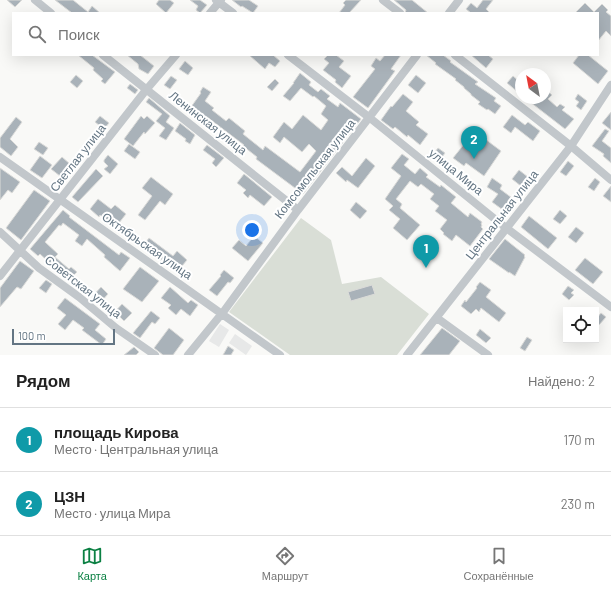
<!DOCTYPE html>
<html lang="ru">
<head>
<meta charset="utf-8">
<style>
  :root { --surface:#fff; --page:#f2f2f2; --text:#222; --muted:#767676; --line:#e0e0e0; --accent:#0b8043 }
  body { margin:0; font-family:Barlow,sans-serif; background:var(--page); color:var(--text) }
  .controls { position:absolute; right:12px; bottom:12px; display:grid; overflow:hidden; border-radius:0px; box-shadow:0 4px 16px #0002 }
  .controls button { width:36px; height:36px; display:grid; place-items:center; padding:0; border:0; border-bottom:1px solid var(--line); background:var(--surface); color:var(--text); font:20px sans-serif }
  .compass { position:absolute; left:515px; top:68px; width:36px; height:36px; border-radius:50%; background:var(--surface); box-shadow:0 4px 16px #0002; rotate:328deg }
  .scale { position:absolute; left:12px; bottom:10px; width:103px; box-sizing:border-box; padding-left:4px; border:2px solid #637583; border-top:0; font-size:11px; line-height:14px; white-space:nowrap; color:#637583; -webkit-text-stroke:3px #fff; paint-order:stroke }
  .you { position:absolute; left:252px; top:230px; width:14px; height:14px; margin:-10px; border:3px solid #fff; border-radius:50%; background:#1a73e8; box-shadow:0 0 0 6px #1a73e833 }
  .badge { display:grid; place-items:center; width:26px; height:26px; border-radius:50%; background:var(--accent); color:#fff; font-size:13px; font-weight:700 }
  .pin { position:absolute; translate:-50% -33px; filter:drop-shadow(0 1px 2px #0008) }
  .pin::after { content:''; position:absolute; top:21px; width:14px; height:12px; background:inherit; clip-path:polygon(0 0,100% 0,50% 100%) }
  .list { margin:0; padding:0; list-style:none }
  h2 { display:flex; justify-content:space-between; align-items:center; height:52px; margin:0; padding:0 16px; font-size:17px }
  h2 small { font-size:13px; font-weight:400; color:var(--muted) }
  .list li { display:grid; grid-template-columns:26px 1fr auto; gap:12px; align-items:center; box-sizing:border-box; height:64px; padding:0 16px; border-top:1px solid var(--line) }
  .list b { display:block; font-size:15px; white-space:nowrap }
  .list p { margin:0; font-size:13px; white-space:nowrap; color:var(--muted) }
  .list em { font-size:13px; font-style:normal; color:var(--muted) }
  .icon { flex:none; width:22px; height:22px; fill:none; stroke:currentColor; stroke-width:2; stroke-linecap:round; stroke-linejoin:round }
  .map { position:relative; flex:none; width:611px; height:355px; overflow:hidden }
  .search { position:absolute; background:var(--surface); box-shadow:0 4px 16px #0002; left:12px; right:12px; top:12px; height:44px; display:flex; align-items:center; gap:10px; box-sizing:border-box; padding:0 14px; border-radius:0px; color:var(--muted); font-size:15px }
  .sheet { height:180px; background:var(--surface) }
  nav { display:flex; justify-content:space-around; align-items:center; box-sizing:border-box; height:56px; border-top:1px solid var(--line); background:var(--surface); font-size:11px; color:var(--muted) }
  nav a { display:grid; justify-items:center; gap:2px }
  nav .on { color:var(--accent) }
  .map>svg:first-child { display:block }
  .built { fill:#e7e8e8 }
  .green { fill:#d9ded6 }
  .building { fill:#a9b2b9; stroke:#dbdbd9 }
  .lines { fill:none; stroke-linecap:round; stroke-linejoin:round }
  .minor { stroke:#c2c7cb; stroke-width:8 }
  .labels { text-anchor:middle; stroke-width:4; stroke-linejoin:round; paint-order:stroke }
  .street-label { font-size:12px; fill:#637583; stroke:#fff }
</style>
</head>
<body>
<div class="map">
<svg width="611" height="355" viewBox="0 0 611 355">
  <rect width="100%" height="100%" fill="#f9f9f7"/>
  <!-- built -->
  <path class="built" d="M220 324 229 330 219 347 209 341Z
    M235 334 252 346 246 355 229 343Z"/>
  <!-- green -->
  <path class="green" d="M301 218 331 240 342 284 381 277 429 314 397 355H290L229 312Z"/>
  <!-- building -->
  <path class="building" d="M7 0H22L15 7Z
    M55 0H73L88 12 92 6 100 13H72Z
    M159 0H170L174 3 166 13 156 4Z
    M190 0H200L207 5 200 13 196 10 198 6Z
    M232 0H249L258 6 253 13 242 6 241 7Z
    M346 0H361L349 13H339L345 5 343 3Z
    M394 0H412L428 13H405L406 10Z
    M483 0H493L486 9 490 13H471L466 9 471 3 477 8Z
    M585 3 594 12 602 4 608 10 606 12 611 16V36L606 31 598 41V13H575Z
    M78 55H92L115 72 105 84 101 81 103 79 93 70 94 68Z
    M127 55H140L154 66 148 74 139 69 138 64Z
    M249 55H273L280 61 275 67 269 63 265 69Z
    M328 55H336L344 61 339 67 351 76 342 88 335 82 336 80 323 70 329 63 324 59Z
    M385 55H401L391 69 395 71 368 108 353 97 375 69 371 66 376 58 380 61Z
    M426 55H443L451 61 450 62 478 82 475 84 496 98 494 101 501 106 495 114 488 109 487 110 478 104 480 102 471 95V94L464 88V87L455 80 456 79 435 64 436 63Z
    M471 55H488L493 59 486 68Z
    M579 55H588L608 71 598 84 573 63Z
    M185 61 193 68 188 75 179 69Z
    M300 73 311 82 309 85 318 92 321 89 330 96 327 99 338 107 340 103 361 119 303 194 256 159 257 157 243 146 244 145 207 117 205 120 200 116 202 114 191 107 201 93 200 92 203 87 211 92 205 101 214 108 212 110 226 121 229 118 245 131 243 134 263 150 265 146 300 172 316 151 309 144 302 152 284 137 280 143 273 137 284 122 292 129 303 115 321 130 328 120 321 114 326 106 314 96 313 97 301 88 290 101 283 96 294 83H293Z
    M76 75 83 81 77 88 70 82Z
    M416 75 426 83 418 93 408 85Z
    M171 76 177 80 170 89 164 85Z
    M513 76 521 83V90L519 93 507 83Z
    M275 79 279 83 272 91 267 87Z
    M130 84 138 90 135 94 127 88Z
    M545 89 552 95 548 99 557 107 560 104 565 107 562 110 574 119 565 129 525 98H545Z
    M403 94 413 102 406 111 419 122 416 125 428 134 420 145 408 135 407 137 395 127 393 129 381 120 391 106 392 107Z
    M578 94 587 101 581 110 576 106 579 102 575 99Z
    M149 98 170 116 166 122 174 128 166 140 159 136 165 128 156 121 162 114 146 102Z
    M611 112V130L602 123Z
    M512 115 525 125 528 122 540 131 533 141 515 127 511 133 503 127Z
    M100 116 109 123 104 129 95 122Z
    M141 116 144 119 147 116 155 123 145 134 144 132 133 146 124 139Z
    M16 117 22 122 10 139 18 147 11 156 0 147V138Z
    M180 123 195 135 190 144 185 141 186 139 175 131Z
    M605 129 609 131 602 141 611 148V163L603 156 604 154 592 146Z
    M485 139 501 151 484 176 466 163 464 166 453 158 465 143 476 151Z
    M39 142 48 148 43 155 34 149Z
    M129 144 140 152 135 159 124 151Z
    M207 145 224 158 216 167 212 163 215 159 203 150Z
    M438 148 445 153 439 161 432 156Z
    M402 154 409 159 404 165 415 174 420 168 428 175 426 177 440 187 441 185 456 197 451 203 468 217 470 213 482 222 481 224 482 225 481 227 483 229 470 246 456 235 452 241 443 234 444 233 440 229 447 220 435 211 439 206 430 199 434 194 421 184 418 187 410 181 396 199 402 204 400 208 420 225 407 240 393 228 400 219 389 210 393 206 385 199 401 176 391 168Z
    M108 155 118 164 110 174 104 169 108 166 104 162V160Z
    M40 156 52 165 42 178 30 170Z
    M62 157 70 164 60 176 51 169Z
    M366 158 375 166 358 188 347 180 346 182 336 173 342 167 352 176Z
    M568 161 574 166 566 176 560 172Z
    M0 168 20 182 12 193 8 190 0 200Z
    M96 169 103 176 78 202 72 197Z
    M519 170 533 181 526 190 512 179Z
    M244 174 272 197 264 206 250 195 248 198 243 193 246 190 237 183Z
    M151 177 173 194 165 205 160 201 145 220 138 215 152 196 142 188Z
    M492 178 502 185 500 189 516 201 507 213 492 202 498 194 487 187Z
    M595 178 600 182 594 191 588 187Z
    M611 186V202L603 196Z
    M34 190 50 201 21 240 6 228Z
    M98 199 111 209 115 205 126 214 115 228 100 215 99 217 90 209Z
    M356 202 367 211 360 219 350 210Z
    M63 210 70 216 69 217 119 255 121 252 130 258 120 271 104 257 105 255 87 239 82 246 75 241 79 235 63 223 61 226 59 225 45 242 58 254 55 257 69 269 71 267 77 272 70 279 59 270 57 272 51 267 52 265 40 254 38 256 30 249Z
    M560 210 567 216 560 224 553 219Z
    M529 216 557 238 548 249 521 227Z
    M576 227 584 233 576 243 568 237Z
    M254 236 263 243 248 261 232 248 239 240 246 246Z
    M149 238 173 256 177 251 187 260 182 266 179 264 174 270 161 259 160 261 143 246Z
    M505 239 525 255 524 256 525 257 515 276 509 272V273L489 259Z
    M585 258 603 272 593 284 575 270Z
    M20 261 34 271 21 289 17 287 0 307V288Z
    M140 267 159 281 142 302 123 289Z
    M224 270 234 278 230 283 228 282 217 296 209 290 221 276 220 275Z
    M46 280 52 284 46 293 39 288Z
    M480 282 491 290 486 297 506 313 499 322 481 308 479 312 476 309 471 314 461 306 465 300 466 302 477 288 476 287Z
    M372 285 375 294 351 301 348 292Z
    M568 286 574 290 571 293 574 295 569 300 562 294Z
    M101 287 108 294 99 304 92 297Z
    M170 287 188 303 191 300 198 305 190 316 181 309 176 315 168 308 171 305 161 298Z
    M65 298 100 324 95 330 106 339 102 345 82 330 84 328 73 320 65 330 58 324 66 315 57 308Z
    M122 304 132 313 124 321 120 317 118 319 113 314Z
    M151 311 160 318 155 324 152 322 140 338 133 333Z
    M601 313 606 317 599 325 596 322V319Z
    M169 328 184 340 173 355H163L154 348Z
    M442 328 460 341 449 355H420Z
    M480 329 491 338 486 343 476 335Z
    M527 337 532 340 525 351 520 348Z
    M228 346 234 350 231 355H223Z
    M134 347 139 352 136 355H124Z"/>
  <g class="lines">
    <!-- minor -->
    <path class="minor" d="M35 0 51 13
      M216 0 233 13
      M383 0 400 13
      M210 13 221 0
      M449 13 459 0
      M103 55 298 210
      M288 55 370 118 501 224 611 307
      M455 55 571 146 611 180
      M0 157 280 355
      M0 232 39 268 79 297 116 328 155 355
      M0 276 146 90 176 55
      M437 318 488 355
      M188 355 224 311 298 210 417 55
      M407 355 571 146 611 85"/>
  </g>
  <g class="labels">
    <!-- street labels -->
    <g class="street-label">
      <text transform="translate(208 123) rotate(38)" y="4">Ленинская улица</text>
      <text transform="translate(78 158) rotate(-52)" y="4">Светлая улица</text>
      <text transform="translate(315 169) rotate(-52)" y="4">Комсомольская улица</text>
      <text transform="translate(456 172) rotate(39)" y="4">улица Мира</text>
      <text transform="translate(502 215) rotate(-52)" y="4">Центральная улица</text>
      <text transform="translate(147 246) rotate(35)" y="4">Октябрьская улица</text>
      <text transform="translate(83 287) rotate(38)" y="4">Советская улица</text>
    </g>
  </g>
</svg>
<div class="controls">
<button><svg class="icon" aria-label="locate" viewBox="0 0 24 24"><circle cx="12" cy="12" r="6"/><path d="M12 2v4M12 18v4M2 12h4M18 12h4"/></svg></button>
</div>
<svg class="compass" viewBox="-18 -18 36 36"><path d="M0-13l5 13h-10z" fill="#e53935"/><path d="M0 13l5-13h-10z" fill="#767676"/></svg>
<div class="scale">100 m</div>
<div class="you"></div>
<div class="pin badge" style="left:426px;top:268px;background:#0f9aa8">1</div>
<div class="pin badge" style="left:474px;top:159px;background:#0f9aa8">2</div>
<div class="search"><svg class="icon" aria-label="search" viewBox="0 0 24 24"><circle cx="10" cy="10" r="6"/><path d="M15 15l6 6"/></svg>Поиск</div>
</div>
<section class="sheet">
<h2>Рядом<small>Найдено: 2</small></h2>
<ul class="list">
<li><span class="badge" style="background:#0f9aa8">1</span><div><b>площадь Кирова</b><p>Место · Центральная улица</p></div><em>170 m</em></li>
<li><span class="badge" style="background:#0f9aa8">2</span><div><b>ЦЗН</b><p>Место · улица Мира</p></div><em>230 m</em></li>
</ul>
</section>
<nav>
<a class="on"><svg class="icon" aria-label="map" viewBox="0 0 24 24"><path d="M3 6l6-2 6 2 6-2v14l-6 2-6-2-6 2zM9 4v14M15 6v14"/></svg>Карта</a>
<a><svg class="icon" aria-label="directions" viewBox="0 0 24 24"><path d="M12 3l9 9-9 9-9-9zM9 14v-3h6M13 9l2 2-2 2"/></svg>Маршрут</a>
<a><svg class="icon" aria-label="saved" viewBox="0 0 24 24"><path d="M7 4h10v16l-5-4-5 4z"/></svg>Сохранённые</a>
</nav>
</body>
</html>
